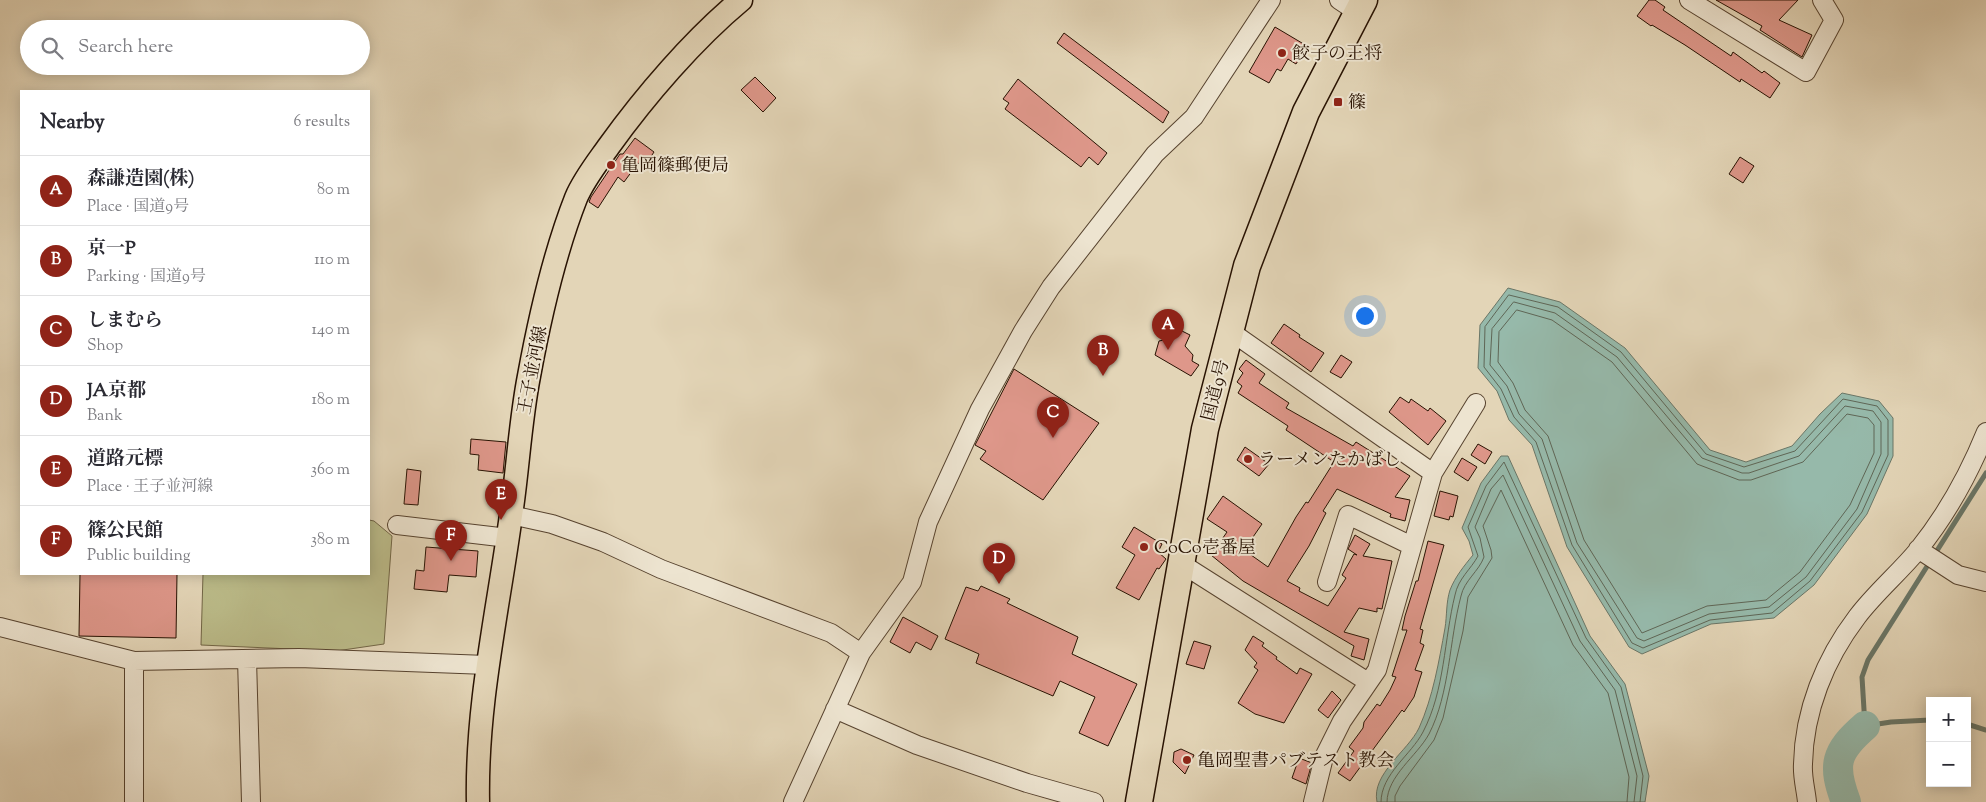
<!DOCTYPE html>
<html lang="en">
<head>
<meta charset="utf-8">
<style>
  :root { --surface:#fff; --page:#f7f7f7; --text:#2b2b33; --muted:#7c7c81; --line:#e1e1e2; --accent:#8f2418 }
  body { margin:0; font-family:"Sorts Mill Goudy","Noto Serif JP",serif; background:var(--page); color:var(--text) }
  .controls { position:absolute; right:15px; bottom:15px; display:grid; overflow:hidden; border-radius:0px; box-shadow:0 2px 12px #0003 }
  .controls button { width:45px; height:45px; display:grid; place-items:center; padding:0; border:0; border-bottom:1px solid var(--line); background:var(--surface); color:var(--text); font:25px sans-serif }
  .you { position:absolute; left:1364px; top:315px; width:18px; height:18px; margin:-12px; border:4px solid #fff; border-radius:50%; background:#1a73e8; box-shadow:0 0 0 8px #1a73e833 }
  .badge { display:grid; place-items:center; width:32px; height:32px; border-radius:50%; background:var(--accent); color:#fff; font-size:16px; font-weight:700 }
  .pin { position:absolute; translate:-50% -41px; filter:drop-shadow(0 1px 2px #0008) }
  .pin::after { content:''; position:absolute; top:26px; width:18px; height:15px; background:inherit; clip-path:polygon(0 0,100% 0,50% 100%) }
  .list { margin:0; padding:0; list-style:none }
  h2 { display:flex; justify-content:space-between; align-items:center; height:65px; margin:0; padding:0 20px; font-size:21px }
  h2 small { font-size:16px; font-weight:400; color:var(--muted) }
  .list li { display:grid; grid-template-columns:32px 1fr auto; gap:15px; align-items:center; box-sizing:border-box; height:70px; padding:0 20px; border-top:1px solid var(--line) }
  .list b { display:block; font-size:19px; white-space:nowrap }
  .list p { margin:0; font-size:16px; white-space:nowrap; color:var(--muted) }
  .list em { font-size:16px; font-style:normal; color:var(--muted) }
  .icon { flex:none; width:28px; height:28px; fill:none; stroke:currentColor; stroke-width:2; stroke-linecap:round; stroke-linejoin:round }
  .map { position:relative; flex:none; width:1986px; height:802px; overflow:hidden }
  .search { position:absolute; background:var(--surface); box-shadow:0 2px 12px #0003; left:20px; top:20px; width:350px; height:55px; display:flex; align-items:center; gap:12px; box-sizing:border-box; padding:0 18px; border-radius:28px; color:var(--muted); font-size:19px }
  .panel { position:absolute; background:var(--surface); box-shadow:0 2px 12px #0003; left:20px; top:90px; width:350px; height:485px; border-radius:0px }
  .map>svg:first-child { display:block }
  .green { fill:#bbbb89; stroke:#726646 }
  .water { fill:#96b9aa; stroke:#6a7667 }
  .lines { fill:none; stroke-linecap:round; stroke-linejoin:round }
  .shore { stroke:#5f6656; stroke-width:1 }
  .stream { stroke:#6a7667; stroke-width:5 }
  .river { stroke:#96b9aa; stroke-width:30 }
  .building { fill:#de978a; stroke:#281202 }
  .minor-casing { stroke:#57432f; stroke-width:20 }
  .major-casing { stroke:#281202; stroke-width:25 }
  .highway-casing { stroke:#281202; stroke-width:29 }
  .minor { stroke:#ede4d0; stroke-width:18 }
  .major { stroke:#e3d5b7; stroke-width:22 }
  .highway { stroke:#e3d5b7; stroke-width:26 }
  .poi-dot { fill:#8f2418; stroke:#ede4d0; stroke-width:2 }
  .labels { text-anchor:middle; stroke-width:4; stroke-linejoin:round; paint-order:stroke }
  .poi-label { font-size:18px; fill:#281202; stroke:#ede4d0; text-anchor:start }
  .street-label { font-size:18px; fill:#281202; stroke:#ede4d0 }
</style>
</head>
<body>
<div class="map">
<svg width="1986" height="802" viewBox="0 0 1986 802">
  <rect width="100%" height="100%" fill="#e3d5b7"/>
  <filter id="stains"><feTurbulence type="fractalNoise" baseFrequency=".004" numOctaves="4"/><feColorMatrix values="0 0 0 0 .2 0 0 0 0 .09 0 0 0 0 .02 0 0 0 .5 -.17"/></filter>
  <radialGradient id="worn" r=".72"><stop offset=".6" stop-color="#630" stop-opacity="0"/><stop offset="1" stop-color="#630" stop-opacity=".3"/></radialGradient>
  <!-- green -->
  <path class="green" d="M369 520 374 521 392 536 384 644 336 651 201 645 203 574H369Z"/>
  <!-- water -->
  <path class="water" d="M1508 288 1560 302 1625 348 1710 450 1746 462 1792 446 1820 414 1842 393 1879 401 1893 418V456L1867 514 1814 585 1774 618 1711 624 1642 654 1629 647 1567 547 1532 445 1509 420 1497 391 1478 368 1480 325Z
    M1501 456H1508L1590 636 1625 684 1649 776 1645 802H1377C1371 774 1408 751 1419 728 1433 697 1439 661 1445 628 1447 616 1446 602 1450 590 1455 577 1464 566 1473 555L1469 541 1462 528 1481 483Z"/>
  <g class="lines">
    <!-- shore -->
    <path class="shore" d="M1509 295 1558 307 1621 352 1706 454 1744 467 1795 451 1843 399 1877 406 1888 420V455L1862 512 1810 581 1772 613 1710 620 1643 648 1632 643 1572 545 1536 442 1514 417 1501 389 1484 367 1485 327Z
      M1514 302 1555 313 1617 357 1702 458 1742 473H1749L1799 456 1845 406 1873 411 1881 422V454L1857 509 1806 577 1769 607 1709 614 1644 641 1637 638 1577 543 1542 439 1519 414 1507 386 1490 365 1492 329Z
      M1517 310 1552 320 1612 362 1697 464 1739 480H1751L1803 462 1847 414 1868 418 1874 425V453L1850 505 1800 572 1766 600 1707 606 1642 633 1584 540 1548 436 1525 410 1513 383 1498 362 1499 332Z
      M1381 802C1381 774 1411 755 1423 732 1445 690 1444 639 1455 595 1458 579 1471 569 1478 556L1468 527 1486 486 1504 462 1586 638 1621 687 1643 776 1640 802
      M1387 802C1387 776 1417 756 1429 734 1450 693 1449 641 1461 596 1464 581 1479 571 1484 557L1480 538 1475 527 1491 489 1503 475 1580 641 1615 690 1637 776 1634 802
      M1395 802V796L1400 786 1434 740 1443 718 1463 631 1468 597 1492 558 1491 550 1483 526 1501 490 1573 645 1608 693 1629 777 1627 802"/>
    <!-- stream -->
    <path class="stream" d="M1930 720 1891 722 1865 726 1862 677 1868 660 1986 473
      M1967 724 1986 730"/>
    <!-- river -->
    <path class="river" d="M1846 802C1832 765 1835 752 1865 726"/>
  </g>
  <!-- building -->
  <path class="building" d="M1649 0H1655L1665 7 1663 10 1731 56 1733 52 1762 73 1764 71 1780 83 1770 98 1741 79 1740 82 1685 45 1652 25 1651 26 1637 16Z
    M1716 0H1798L1779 20 1812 35 1802 57 1760 30 1762 26Z
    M1275 27 1307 46 1296 64 1288 59 1281 71 1277 69 1269 83 1249 72Z
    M1064 33 1169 112 1163 123 1057 43Z
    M755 77 776 98 763 112 741 90Z
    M1018 79 1107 153 1098 165 1089 157 1081 167 1005 109 1009 103 1003 99Z
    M635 138 654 152 644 167 638 163 624 182 618 177 598 208 589 202 591 197 620 154H623Z
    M1740 157 1754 166 1743 183 1729 174Z
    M1284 324 1300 335 1299 337 1324 353 1311 372 1271 343Z
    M1174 327 1190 335 1185 346 1193 355 1192 361 1199 365 1191 376 1155 355 1159 341 1168 339Z
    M1341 355 1352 362 1341 378 1330 372Z
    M1246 360 1265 374 1259 383 1289 403 1286 408 1353 446 1356 442 1410 476 1395 497 1410 500 1405 521 1390 517 1391 514 1337 489 1323 511 1326 513 1309 546 1287 581 1300 588 1299 591 1328 606 1346 578 1342 575 1354 554 1357 555 1348 549 1355 535 1370 544 1363 556 1392 561 1382 609 1377 608V612L1359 608 1344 632 1369 639 1364 660 1351 656 1354 646 1243 581 1211 555 1227 532 1207 519 1223 496 1262 524 1244 550 1268 567 1296 517 1306 502 1308 503 1334 462 1286 430 1288 426 1238 393 1242 386 1237 382 1243 373 1239 369Z
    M1014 369 1099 423 1043 500 980 459 986 451 975 445Z
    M1400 397 1409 403 1411 399 1428 411 1430 408 1446 421 1428 445 1389 412Z
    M471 439 506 442 503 473 478 470 479 455 470 454Z
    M1478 444 1492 452 1485 464 1471 455Z
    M1245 447 1269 464 1259 476 1237 460Z
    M1462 458 1477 467 1468 481 1454 472Z
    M407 469 421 471 418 505 404 504Z
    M1440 491 1458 496 1453 517 1450 516 1449 520 1434 516Z
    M1134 527 1162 544 1158 552 1166 559 1159 569 1157 568 1139 600 1116 588 1135 555 1122 547Z
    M1428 541 1444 545 1420 629 1423 630 1420 643 1424 645 1415 670 1422 672 1414 697 1404 712 1402 710 1350 781 1338 773 1354 751 1349 747 1363 728 1364 722 1377 704 1380 706 1390 690 1396 677 1392 676 1407 630H1402L1405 616 1416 581H1418Z
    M426 547 478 551 476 577 449 575 447 592 414 589 416 570 424 571Z
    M80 574H177L176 638 79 636Z
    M981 586 1010 599 1007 603 1078 637 1072 654 1137 684 1108 746 1079 733 1095 697 1060 681 1053 696 976 663 979 654 945 639 966 587 978 591Z
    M903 617 938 636 931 650 916 642 910 653 890 642Z
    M1253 636 1264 643 1262 646 1277 657 1276 659 1297 674 1300 668 1312 674 1284 723 1255 714 1238 703 1258 670 1254 667 1257 663 1245 650Z
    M1194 641 1211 646 1204 669 1186 664Z
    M1332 691 1341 700 1328 718 1318 710Z
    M1181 749 1194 755 1185 774 1173 762 1174 752Z
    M1299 758 1312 763 1306 784 1292 778Z"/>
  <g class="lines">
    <defs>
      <path id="minor" d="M1339 0 1357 12
        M1689 0 1806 72 1834 20 1822 0
        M1230 331 1433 473
        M511 515 552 524 603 542 661 569 831 633 861 653
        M397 525 508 538
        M1918 549 1958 575 1986 582
        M1182 564 1368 682
        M1327 582 1348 515 1412 546
        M0 627 134 661 299 658 487 665
        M247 659 251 802
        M134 661V802
        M835 709 917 745 1027 783 1094 802
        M793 802 861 653 912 582 928 522 980 409 1023 331 1051 287 1155 154 1194 117 1271 0
        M1313 802 1324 757 1342 721 1377 670 1433 473 1476 403
        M1807 802C1806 790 1802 777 1803 764 1804 711 1825 659 1857 617 1875 593 1899 573 1918 550 1947 514 1969 474 1986 432"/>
      <path id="major" d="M478 802C476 705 498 611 511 515 518 469 520 422 529 376 540 316 554 254 576 198 584 179 597 163 609 146 645 96 693 40 741 0"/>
      <path id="highway" d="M1139 802 1205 429 1247 266 1306 112 1364 0"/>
    </defs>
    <!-- minor casing -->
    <use href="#minor" class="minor-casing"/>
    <!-- major casing -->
    <use href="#major" class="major-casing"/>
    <!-- highway casing -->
    <use href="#highway" class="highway-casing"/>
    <!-- minor -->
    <use href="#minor" class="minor"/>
    <!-- major -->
    <use href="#major" class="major"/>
    <!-- highway -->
    <use href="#highway" class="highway"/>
  </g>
  <!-- markers -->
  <g class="poi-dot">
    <circle cx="1282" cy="53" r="5"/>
    <rect x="1333" y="97" width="10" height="10" rx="2.5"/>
    <circle cx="611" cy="165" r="5"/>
    <circle cx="1248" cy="459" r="5"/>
    <circle cx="1144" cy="547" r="5"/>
    <circle cx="1187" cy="760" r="5"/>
  </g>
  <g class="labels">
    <!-- poi labels -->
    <g class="poi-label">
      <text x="1292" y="59">餃子の王将</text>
      <text x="1348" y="108">篠</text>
      <text x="621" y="171">亀岡篠郵便局</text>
      <text x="1258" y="465">ラーメンたかばし</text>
      <text x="1154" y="553">CoCo壱番屋</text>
      <text x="1197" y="766">亀岡聖書パブテスト教会</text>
    </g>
    <!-- street labels -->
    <g class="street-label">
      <text transform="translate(532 370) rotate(-79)" y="6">王子並河線</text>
      <text transform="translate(1215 390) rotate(-76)" y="6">国道9号</text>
    </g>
  </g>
  <rect width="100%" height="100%" filter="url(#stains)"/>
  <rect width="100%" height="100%" fill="url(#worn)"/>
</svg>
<div class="controls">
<button>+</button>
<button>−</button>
</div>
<div class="you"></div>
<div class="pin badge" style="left:1168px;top:350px">A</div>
<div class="pin badge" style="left:1103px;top:376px">B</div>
<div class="pin badge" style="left:1053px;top:438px">C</div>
<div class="pin badge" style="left:999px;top:584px">D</div>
<div class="pin badge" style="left:501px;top:520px">E</div>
<div class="pin badge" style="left:451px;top:561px">F</div>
<div class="search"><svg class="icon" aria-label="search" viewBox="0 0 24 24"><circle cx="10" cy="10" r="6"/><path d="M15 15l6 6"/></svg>Search here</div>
<section class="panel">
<h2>Nearby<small>6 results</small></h2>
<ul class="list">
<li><span class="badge">A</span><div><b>森謙造園(株)</b><p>Place · 国道9号</p></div><em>80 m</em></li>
<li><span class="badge">B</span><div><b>京一P</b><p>Parking · 国道9号</p></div><em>110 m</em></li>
<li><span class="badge">C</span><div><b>しまむら</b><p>Shop</p></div><em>140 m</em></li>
<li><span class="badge">D</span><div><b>JA京都</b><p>Bank</p></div><em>180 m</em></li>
<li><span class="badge">E</span><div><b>道路元標</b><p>Place · 王子並河線</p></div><em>360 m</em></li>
<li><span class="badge">F</span><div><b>篠公民館</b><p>Public building</p></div><em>380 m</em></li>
</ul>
</section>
</div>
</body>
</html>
